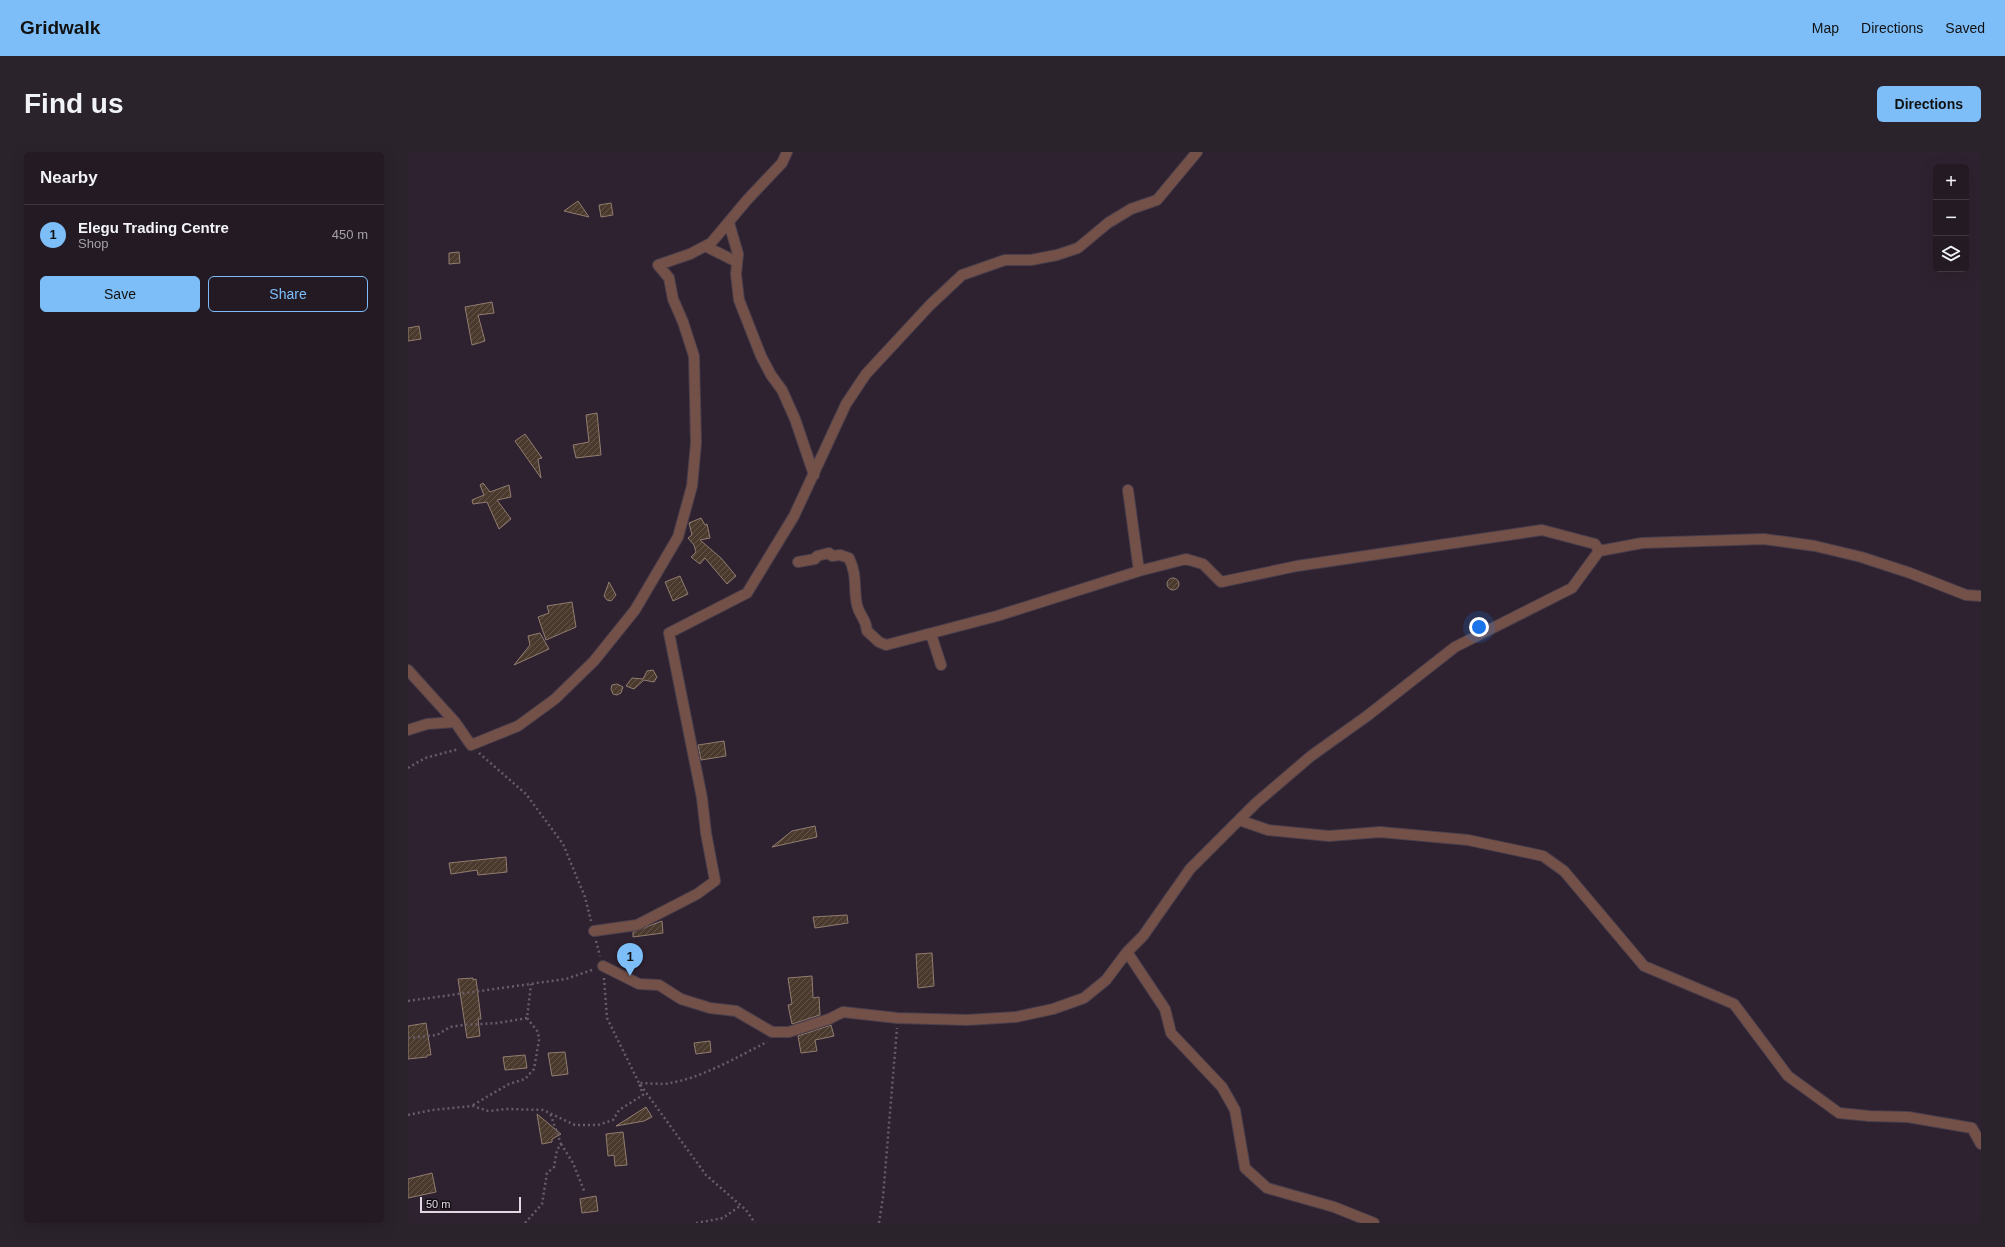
<!DOCTYPE html>
<html lang="en">
<head>
<meta charset="utf-8">
<style>
  :root { --surface:#231a24; --page:#2b232c; --text:#f1f3f6; --muted:#a3a1a6; --line:#403841; --accent:#7dbef9 }
  body { margin:0; font-family:Arial,sans-serif; background:var(--page); color:var(--text) }
  .controls { position:absolute; right:12px; top:12px; display:grid; overflow:hidden; border-radius:6px; box-shadow:0 4px 16px #0002 }
  .controls button { width:36px; height:36px; display:grid; place-items:center; padding:0; border:0; border-bottom:1px solid var(--line); background:var(--surface); color:var(--text); font:20px sans-serif }
  .scale { position:absolute; left:12px; bottom:10px; width:101px; box-sizing:border-box; padding-left:4px; border:2px solid #e1d8e1; border-top:0; font-size:11px; line-height:14px; white-space:nowrap; color:#e1d8e1; -webkit-text-stroke:3px #140e14; paint-order:stroke }
  .you { position:absolute; left:1071px; top:475px; width:14px; height:14px; margin:-10px; border:3px solid #fff; border-radius:50%; background:#1a73e8; box-shadow:0 0 0 6px #1a73e833 }
  .badge { display:grid; place-items:center; width:26px; height:26px; border-radius:50%; background:var(--accent); color:#111; font-size:13px; font-weight:700 }
  .pin { position:absolute; translate:-50% -33px; filter:drop-shadow(0 1px 2px #0008) }
  .pin::after { content:''; position:absolute; top:21px; width:14px; height:12px; background:inherit; clip-path:polygon(0 0,100% 0,50% 100%) }
  .list { margin:0; padding:0; list-style:none }
  h2 { display:flex; justify-content:space-between; align-items:center; height:52px; margin:0; padding:0 16px; font-size:17px }
  h2 small { font-size:13px; font-weight:400; color:var(--muted) }
  .list li { display:grid; grid-template-columns:26px 1fr auto; gap:12px; align-items:center; box-sizing:border-box; height:60px; padding:0 16px; border-top:1px solid var(--line) }
  .list b { display:block; font-size:15px; white-space:nowrap }
  .list p { margin:0; font-size:13px; white-space:nowrap; color:var(--muted) }
  .list em { font-size:13px; font-style:normal; color:var(--muted) }
  .actions { display:flex; gap:8px; padding:12px 16px }
  .actions a { flex:1; padding:9px 0; border:1px solid var(--accent); border-radius:6px; text-align:center; font-size:14px; color:var(--accent) }
  .actions .main { background:var(--accent); color:#111 }
  .icon { flex:none; width:22px; height:22px; fill:none; stroke:currentColor; stroke-width:2; stroke-linecap:round; stroke-linejoin:round }
  .map { position:relative; flex:none; width:1573px; height:1071px; overflow:hidden; border-radius:6px }
  header { display:flex; align-items:center; gap:24px; box-sizing:border-box; height:56px; padding:0 20px; background:var(--accent); color:#111 }
  header strong { font-size:19px }
  nav { display:flex; gap:22px; margin-inline-start:auto; font-size:14px }
  .intro { display:flex; align-items:center; justify-content:space-between; box-sizing:border-box; height:96px; padding:0 24px }
  h1 { margin:0; font-size:28px }
  .button { padding:10px 18px; border-radius:6px; background:var(--accent); color:#111; font-size:14px; font-weight:700 }
  main { display:flex; gap:24px; padding:0 24px }
  aside { flex:1; background:var(--surface); border-radius:6px; box-shadow:0 4px 16px #0002 }
  .map>svg:first-child { display:block }
  .building { fill:url(#building-hatch); stroke:#917d70 }
  .lines { fill:none; stroke-linecap:round; stroke-linejoin:round }
  .street-casing { stroke:#4b3f4c; stroke-width:12 }
  .path { stroke:#675c68; stroke-width:2.5; stroke-dasharray:2 3; stroke-linecap:butt }
  .street { stroke:#745148; stroke-width:10 }
</style>
</head>
<body>
<header>
<strong>Gridwalk</strong>
<nav><a>Map</a><a>Directions</a><a>Saved</a></nav>
</header>
<div class="intro"><h1>Find us</h1><a class="button">Directions</a></div>
<main>
<aside>
<h2>Nearby<small></small></h2>
<ul class="list">
<li><span class="badge">1</span><div><b>Elegu Trading Centre</b><p>Shop</p></div><em>450 m</em></li>
</ul>
<div class="actions"><a class="main">Save</a><a>Share</a></div>
</aside>
<div class="map">
<svg width="1573" height="1071" viewBox="0 0 1573 1071">
  <defs>
    <pattern id="building-hatch" width="6" height="6" patternUnits="userSpaceOnUse"><rect width="6" height="6" fill="#4a392d"/><path d="M-1 1l2-2M0 6l6-6M5 7l2-2" fill="none" stroke="#64554b"/></pattern>
  </defs>
  <rect width="100%" height="100%" fill="#2f2230"/>
  <!-- building -->
  <path class="building" d="M170 49 181 65 156 59Z
    M203 51 205 63 193 65 191 53Z
    M51 100 52 111 41 112V101Z
    M84 150 86 161 70 163 77 189 64 193 57 155Z
    M11 174 13 187 0 189V176Z
    M189 261 193 303 168 306 165 293 181 290 178 263Z
    M117 282 134 306 130 307 133 326 107 289Z
    M75 331 82 340 101 333 103 345 89 348 103 367 91 377 79 350 65 352 64 348 76 343 72 333Z
    M293 366 297 373 299 372 302 386 292 388 313 406 328 424 319 432 297 406 292 412 283 405 288 400 286 393 280 386 284 383 281 371Z
    M272 424 280 442 265 449 257 430Z
    M759 432a6 6 0 1 1 12 0a6 6 0 1 1-12 0Z
    M201 430 208 443 203 449 199 448 196 444Z
    M164 450 168 475 138 488 130 465 141 461 139 454Z
    M132 481 141 497 106 513 122 493 120 484Z
    M245 518 249 525 246 530 236 528 226 537 218 534 224 526 235 527 239 519Z
    M209 532 215 535 213 541 209 543 205 542 203 537 204 533Z
    M316 589 318 604 293 608 290 593Z
    M407 674 409 685 364 695 384 679Z
    M98 705 99 720 70 723 69 718 43 722 41 711Z
    M439 763 440 771 407 776 405 765Z
    M254 769 255 781 225 785V780Z
    M524 801 526 834 510 836 508 802Z
    M404 824 405 846 411 845 412 863 384 872 380 853 384 852 380 826Z
    M65 826V828L68 827 73 867H70L72 884 59 886 50 827Z
    M18 871 23 903H19V905L0 907V874Z
    M423 873 426 884 407 888 409 899 393 901 390 884Z
    M302 889 303 900 288 902 286 891Z
    M157 900 160 922 144 924 140 901Z
    M117 903 119 916 97 918 95 905Z
    M238 955 244 965 236 969 208 974Z
    M129 962 153 982 144 987V990L134 992Z
    M215 980 219 1013 207 1014 206 1003 200 1004 198 982Z
    M24 1021 28 1040 0 1046V1027Z
    M188 1044 190 1059 174 1061 172 1047Z"/>
  <g class="lines">
    <defs>
      <path id="street" d="M321 71 330 102 328 122 331 148 353 204 363 223 374 238 387 267 406 323
        M297 94 329 110
        M720 338 731 419
        M390 410 407 407 409 404 421 401 424 404 432 403 441 406C450 425 445 435 449 453 451 464 458 465 459 479L471 490 478 493 589 464 731 419 778 407 795 412 813 430 889 414 1134 378 1187 392 1191 399
        M523 482 533 513
        M0 518 47 570
        M0 578 19 572 47 570 63 593 110 574 147 547 186 509 227 458 270 385 284 334 288 291 286 204 275 170 265 147 261 126 250 113 282 102 303 91 339 48 374 11 379 0
        M831 668 860 678 921 684 972 680 1060 688 1135 704 1156 719 1236 814 1326 852 1380 924 1431 961 1461 964 1500 965 1564 976 1573 992
        M186 779 229 773 289 742 307 729 298 681 294 646 261 481 339 441 386 364 438 252 458 222 522 153 554 123 597 108H623L649 103 670 96 700 71 723 57 749 48 789 0
        M719 800 757 857 763 881 814 935 827 958 837 1016 859 1036 926 1055 966 1071
        M195 814 231 832 251 833 273 847 302 856 328 859 364 880H381L421 867 435 860 489 866 559 868 608 865 645 857 676 846 698 828 719 800 735 784 782 717 848 651 903 604 959 564 1047 495 1164 436 1191 399 1234 391 1356 387 1407 394 1453 405 1502 421 1558 443 1573 444"/>
    </defs>
    <!-- street casing -->
    <use href="#street" class="street-casing"/>
    <!-- path -->
    <path class="path" d="M71 601 118 642 155 692 177 745 183 769
      M0 616 17 606 51 597
      M188 789 192 804
      M196 826 199 866 231 931 298 1023 338 1058 347 1071
      M0 849 158 827 184 818
      M0 886 29 883 42 875 55 873 90 871 119 866
      M65 953 101 932 117 927 126 917 131 888 130 880 119 866 123 832
      M0 963 24 958 65 954 80 959 99 957 135 958 167 973H190L205 968 211 958 235 943 231 931C241 931 253 933 262 931 294 926 331 904 359 890
      M153 992 165 1011 177 1041
      M117 1071 134 1052 139 1021 146 1015 149 998 153 992 142 961
      M288 1071 315 1066 332 1054
      M471 1071 475 1045 489 876"/>
    <!-- street -->
    <use href="#street" class="street"/>
  </g>
</svg>
<div class="controls">
<button>+</button>
<button>−</button>
<button><svg class="icon" aria-label="layers" viewBox="0 0 24 24"><path d="M12 4l9 5-9 5-9-5zM3 14l9 5 9-5"/></svg></button>
</div>
<div class="scale">50 m</div>
<div class="you"></div>
<div class="pin badge" style="left:222px;top:824px">1</div>
</div>
</main>
</body>
</html>
